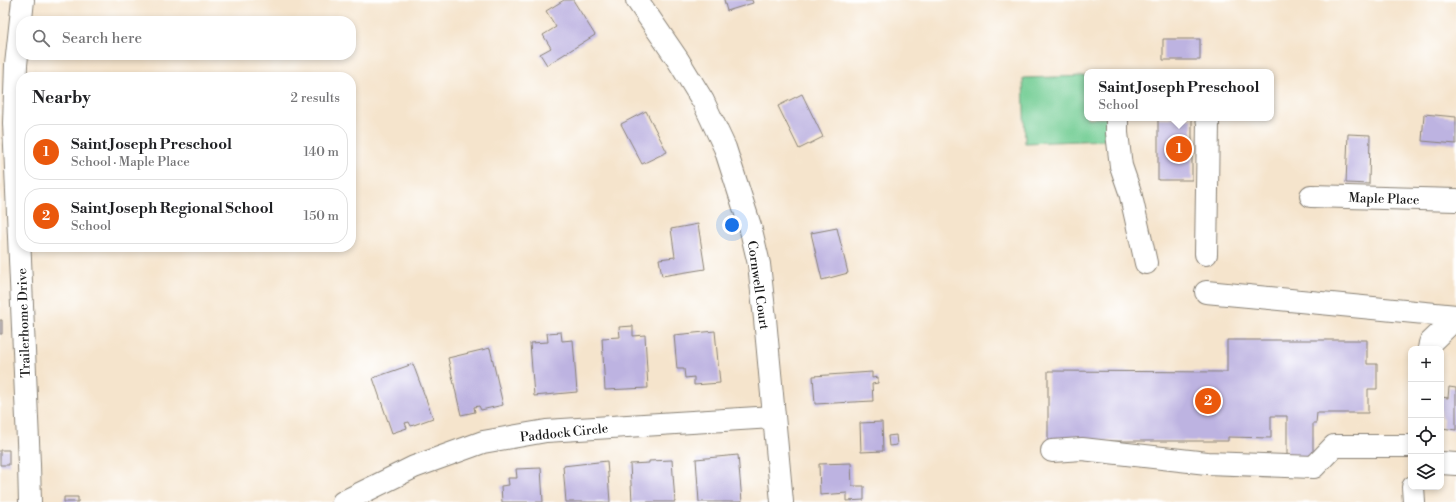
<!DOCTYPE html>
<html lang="en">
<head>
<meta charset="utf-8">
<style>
  :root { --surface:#fff; --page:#f2f2f2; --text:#202124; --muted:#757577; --line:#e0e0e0; --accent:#ea580c }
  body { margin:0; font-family:"Libre Bodoni",serif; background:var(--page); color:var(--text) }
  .controls { position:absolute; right:12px; bottom:12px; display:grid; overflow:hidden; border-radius:8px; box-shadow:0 2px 6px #0003 }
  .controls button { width:36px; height:36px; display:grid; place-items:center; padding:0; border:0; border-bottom:1px solid var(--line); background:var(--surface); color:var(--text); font:20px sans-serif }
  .you { position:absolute; left:732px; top:225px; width:14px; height:14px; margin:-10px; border:3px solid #fff; border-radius:50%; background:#1a73e8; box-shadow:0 0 0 6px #1a73e833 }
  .badge { display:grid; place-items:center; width:26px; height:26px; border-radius:50%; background:var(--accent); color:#fff; font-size:13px; font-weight:700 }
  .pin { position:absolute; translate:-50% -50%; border:2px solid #fff; box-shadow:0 1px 4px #0006 }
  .popup { position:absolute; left:1084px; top:69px; width:190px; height:52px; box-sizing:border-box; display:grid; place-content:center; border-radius:8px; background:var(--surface); filter:drop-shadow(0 1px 3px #0005); font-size:13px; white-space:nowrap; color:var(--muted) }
  .popup b { font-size:15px; color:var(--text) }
  .popup::after { content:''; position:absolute; left:50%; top:100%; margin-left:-8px; border:8px solid transparent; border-top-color:var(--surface) }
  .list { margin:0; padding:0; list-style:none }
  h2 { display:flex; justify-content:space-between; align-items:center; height:52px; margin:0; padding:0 16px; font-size:17px }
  h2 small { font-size:13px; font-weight:400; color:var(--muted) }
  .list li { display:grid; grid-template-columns:26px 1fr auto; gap:12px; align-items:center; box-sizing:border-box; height:56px; margin:0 8px 8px; padding:0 8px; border:1px solid var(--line); border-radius:16px }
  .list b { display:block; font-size:15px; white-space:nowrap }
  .list p { margin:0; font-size:13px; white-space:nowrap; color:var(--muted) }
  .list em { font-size:13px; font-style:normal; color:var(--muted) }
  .icon { flex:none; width:22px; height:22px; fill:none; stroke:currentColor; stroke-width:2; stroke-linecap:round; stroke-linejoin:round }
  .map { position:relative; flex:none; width:1456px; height:502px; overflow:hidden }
  .search { position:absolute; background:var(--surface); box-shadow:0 2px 6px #0003; left:16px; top:16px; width:340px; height:44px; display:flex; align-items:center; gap:10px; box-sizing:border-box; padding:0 14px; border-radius:16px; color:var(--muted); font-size:15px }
  .panel { position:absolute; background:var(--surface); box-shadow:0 2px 6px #0003; left:16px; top:72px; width:340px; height:180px; border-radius:16px }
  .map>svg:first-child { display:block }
  .green { fill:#74ce95; stroke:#487558 }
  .building { fill:#bdb3e1 }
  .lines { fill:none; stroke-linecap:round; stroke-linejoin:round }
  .minor-casing { stroke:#888074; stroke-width:24 }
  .minor { stroke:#fff; stroke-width:22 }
  .labels { text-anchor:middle; stroke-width:3.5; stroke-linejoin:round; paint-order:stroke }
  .street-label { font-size:13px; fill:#1c1c1c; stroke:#fff }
</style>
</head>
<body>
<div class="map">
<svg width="1456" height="502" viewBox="0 0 1456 502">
  <rect width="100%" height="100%" fill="#fff"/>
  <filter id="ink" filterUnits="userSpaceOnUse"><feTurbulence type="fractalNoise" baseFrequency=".025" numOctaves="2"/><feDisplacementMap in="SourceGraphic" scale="8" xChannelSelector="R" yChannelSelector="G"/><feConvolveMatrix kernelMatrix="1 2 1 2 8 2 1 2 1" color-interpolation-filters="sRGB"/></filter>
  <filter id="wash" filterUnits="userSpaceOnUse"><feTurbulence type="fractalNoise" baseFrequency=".012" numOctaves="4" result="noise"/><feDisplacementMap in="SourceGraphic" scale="16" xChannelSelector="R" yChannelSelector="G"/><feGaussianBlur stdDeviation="0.9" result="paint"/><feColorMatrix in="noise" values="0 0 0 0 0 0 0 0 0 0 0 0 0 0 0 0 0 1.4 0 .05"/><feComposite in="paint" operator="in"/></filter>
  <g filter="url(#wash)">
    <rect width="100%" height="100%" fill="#f5e4cc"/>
    <!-- green -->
    <path class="green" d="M1087 76V118H1107L1108 140 1025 143 1023 78Z"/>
    <g id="blocks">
      <!-- building -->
      <path class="building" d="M564 0H573L595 35 547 65 540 54 551 48 543 35 556 27 546 11Z
        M724 0H752L753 3 727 11Z
        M1163 39H1200V60H1163Z
        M802 94 823 137 799 149 778 106Z
        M646 111 667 152 642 164 621 124Z
        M1424 114 1456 117V144L1422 141Z
        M1158 118H1192V180H1158Z
        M1348 134 1370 135 1369 184 1346 183Z
        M698 224 705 269 662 276 659 259 675 257 671 229Z
        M837 228 848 273 822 280 811 233Z
        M0 320H2V334H0Z
        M633 326V336L645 335 648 388 605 390 602 338 620 337 619 327Z
        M715 331 720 383 694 385V377L685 378 684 369H677L674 335Z
        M561 332 562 341 573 340 577 392 534 396 530 343 548 342 547 333Z
        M1227 340H1367V364H1377V389H1368V413H1317L1316 423H1313V461H1287V416H1271V438L1228 437V441H1067L1048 445V371L1227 372Z
        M490 348 503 405 481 410 479 406 474 407 475 412 461 415 448 358Z
        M413 364 433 418 411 426 409 422 405 423 407 428 392 433 373 378Z
        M872 372V378L878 377V383L872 384 873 401 815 404 813 376Z
        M1449 387 1456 388V430L1442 428 1443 418H1441V397L1448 398Z
        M882 422 883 451 861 452 860 423Z
        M896 435 897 445 889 446 888 436Z
        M0 450H9V465H0Z
        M738 455 742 502H699L696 459Z
        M672 460 675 502H632L630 464 649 463V461Z
        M607 461 610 502H566L563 466Z
        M851 463 852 486H864V500L847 501V493L820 495 819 464Z
        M541 468 543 502H502L501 486 509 485 508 478H517L516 469Z
        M64 497H78V502H64Z"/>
    </g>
  </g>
  <g filter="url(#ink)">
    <use href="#blocks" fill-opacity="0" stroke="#888074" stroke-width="1"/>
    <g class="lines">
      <defs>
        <path id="minor" d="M23 0 16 65 14 123 29 464 30 502
          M637 0 678 60 703 101 725 148 750 226 759 264 765 319 782 502
          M1117 118V133L1121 166 1130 192 1146 263
          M1311 196 1456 200
          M1206 254 1208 123 1207 118
          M1206 292 1456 316
          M1429 349 1430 343 1456 318
          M1052 451 1082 449 1207 463 1314 467 1334 446H1411
          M1441 463 1456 464
          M1413 487 1414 502
          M343 502 414 467 483 442 546 431 773 417"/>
      </defs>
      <!-- minor casing -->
      <use href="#minor" class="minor-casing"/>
      <!-- minor -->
      <use href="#minor" class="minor"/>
    </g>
  </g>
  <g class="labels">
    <!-- street labels -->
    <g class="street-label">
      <text transform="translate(1384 198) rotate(2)" y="5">Maple Place</text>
      <text transform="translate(759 285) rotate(82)" y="5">Cornwell Court</text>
      <text transform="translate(23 323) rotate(-92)" y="5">Trailerhome Drive</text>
      <text transform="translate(564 432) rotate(-6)" y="5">Paddock Circle</text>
    </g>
  </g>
</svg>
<div class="controls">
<button>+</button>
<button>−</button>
<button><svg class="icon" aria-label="locate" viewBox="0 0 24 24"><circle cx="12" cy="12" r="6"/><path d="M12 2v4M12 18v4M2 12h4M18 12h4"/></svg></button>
<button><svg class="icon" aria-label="layers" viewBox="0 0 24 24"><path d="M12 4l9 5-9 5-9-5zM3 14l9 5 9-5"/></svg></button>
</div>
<div class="you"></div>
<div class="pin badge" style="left:1179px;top:149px">1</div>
<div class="popup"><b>Saint Joseph Preschool</b>School</div>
<div class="pin badge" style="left:1208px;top:401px">2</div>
<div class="search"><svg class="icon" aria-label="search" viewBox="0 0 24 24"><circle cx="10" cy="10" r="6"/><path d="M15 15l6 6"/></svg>Search here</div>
<section class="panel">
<h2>Nearby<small>2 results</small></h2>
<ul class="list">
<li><span class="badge">1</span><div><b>Saint Joseph Preschool</b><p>School · Maple Place</p></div><em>140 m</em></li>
<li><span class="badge">2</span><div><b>Saint Joseph Regional School</b><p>School</p></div><em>150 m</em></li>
</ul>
</section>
</div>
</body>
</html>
